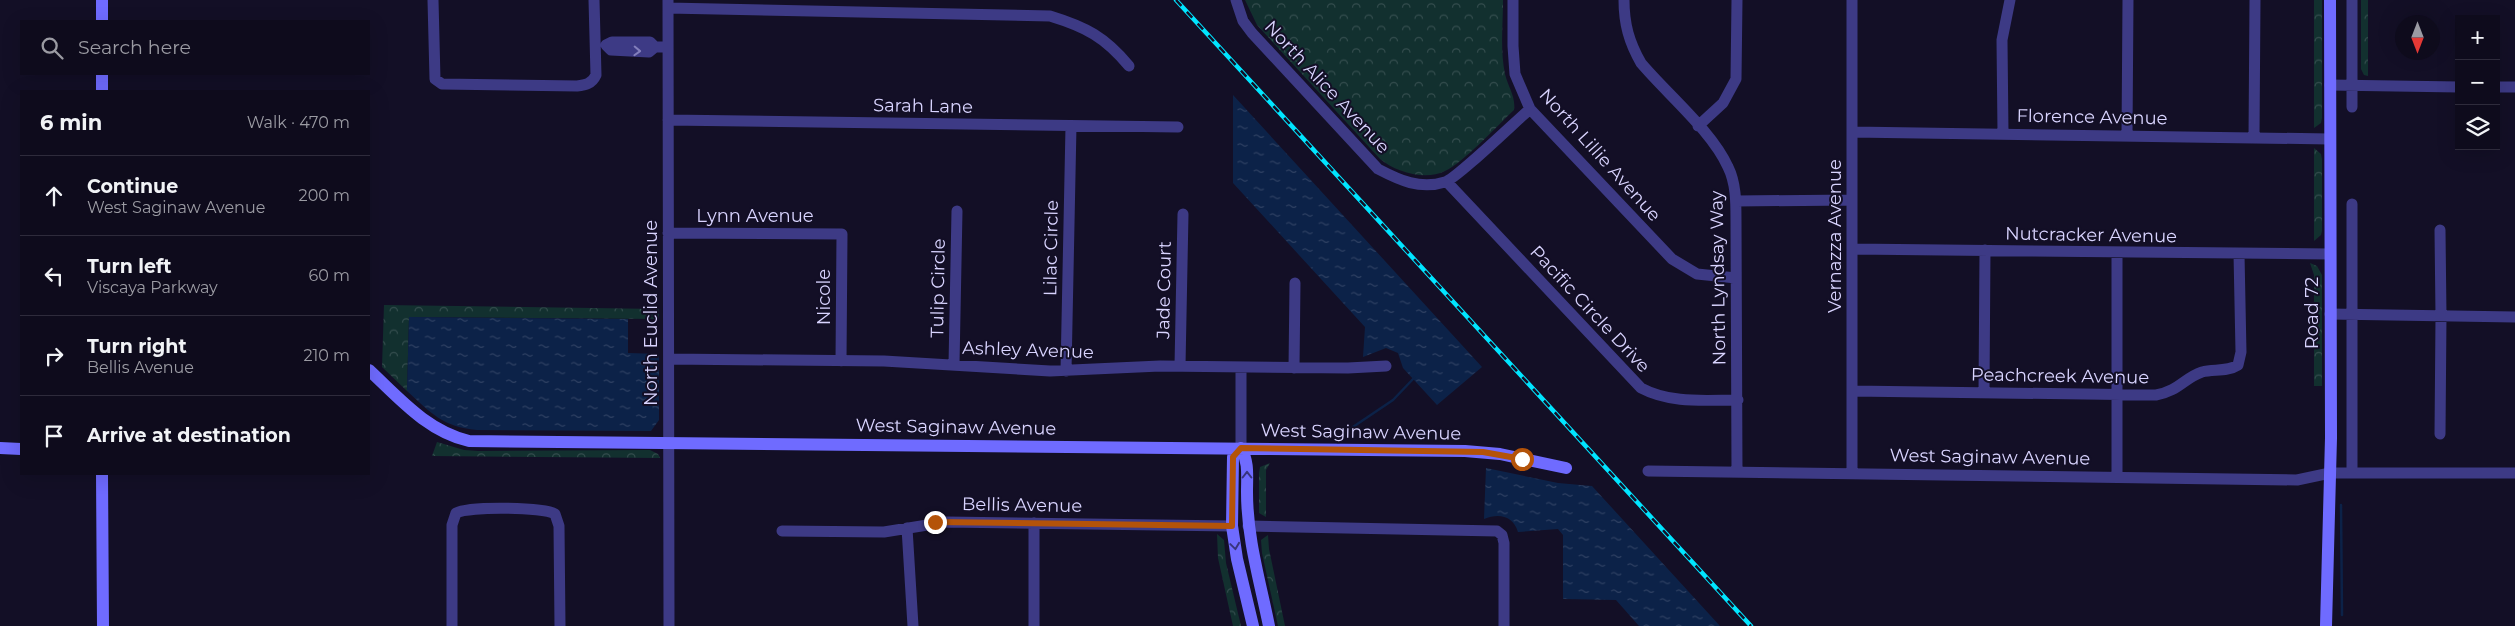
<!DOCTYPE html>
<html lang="en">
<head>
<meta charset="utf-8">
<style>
  :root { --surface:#0e0b1c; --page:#1c1929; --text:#f1f3f6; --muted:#9b9ba3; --line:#2e2b3b }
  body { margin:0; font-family:Montserrat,sans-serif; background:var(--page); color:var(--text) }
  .controls { position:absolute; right:15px; top:15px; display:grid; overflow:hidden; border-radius:0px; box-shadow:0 5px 20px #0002 }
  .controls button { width:45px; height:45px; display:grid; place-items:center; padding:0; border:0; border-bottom:1px solid var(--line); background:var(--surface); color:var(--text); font:25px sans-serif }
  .compass { position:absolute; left:2395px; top:15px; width:45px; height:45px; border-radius:50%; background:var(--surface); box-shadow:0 5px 20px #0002; rotate:180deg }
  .stop { position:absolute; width:15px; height:15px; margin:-11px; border:4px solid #b45309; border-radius:50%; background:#fff }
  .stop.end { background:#b45309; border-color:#fff; box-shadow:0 1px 5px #0008 }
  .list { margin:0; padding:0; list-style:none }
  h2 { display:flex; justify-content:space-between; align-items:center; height:65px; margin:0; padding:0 20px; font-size:21px }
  h2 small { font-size:16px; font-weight:400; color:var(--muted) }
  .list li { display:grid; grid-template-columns:32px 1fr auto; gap:15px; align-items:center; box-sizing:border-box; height:80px; padding:0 20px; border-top:1px solid var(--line) }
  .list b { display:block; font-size:19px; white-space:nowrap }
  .list p { margin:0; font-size:16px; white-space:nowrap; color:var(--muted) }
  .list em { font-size:16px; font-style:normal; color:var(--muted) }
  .icon { flex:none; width:28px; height:28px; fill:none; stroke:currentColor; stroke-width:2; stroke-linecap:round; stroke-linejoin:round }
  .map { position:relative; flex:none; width:2515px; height:626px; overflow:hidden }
  .search { position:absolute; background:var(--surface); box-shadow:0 5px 20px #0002; left:20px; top:20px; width:350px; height:55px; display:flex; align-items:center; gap:12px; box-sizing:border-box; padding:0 18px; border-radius:0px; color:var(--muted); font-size:19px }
  .panel { position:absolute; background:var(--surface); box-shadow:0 5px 20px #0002; left:20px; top:90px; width:350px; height:385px; border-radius:0px }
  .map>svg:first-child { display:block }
  .forest { fill:url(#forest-crowns) }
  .water { fill:url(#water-ripples) }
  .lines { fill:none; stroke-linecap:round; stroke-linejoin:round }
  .stream { stroke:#0c2248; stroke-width:2.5 }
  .street { stroke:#3d3a85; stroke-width:11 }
  .secondary { stroke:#6f6bff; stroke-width:12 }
  .rail-casing { stroke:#00e5ff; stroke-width:4.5 }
  .rail { stroke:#130f26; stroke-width:2.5; stroke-dasharray:8; stroke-linecap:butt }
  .oneway { stroke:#837fbc }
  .oneway2 { stroke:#38347d }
  .route { stroke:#b45309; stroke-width:6 }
  .labels { text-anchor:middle; stroke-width:4; stroke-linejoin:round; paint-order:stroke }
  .street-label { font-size:18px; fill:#d9d4ff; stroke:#130f26 }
</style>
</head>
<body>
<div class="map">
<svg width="2515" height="626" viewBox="0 0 2515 626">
  <defs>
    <pattern id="forest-crowns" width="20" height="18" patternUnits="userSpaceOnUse" patternTransform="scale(1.25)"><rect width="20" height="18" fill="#12302f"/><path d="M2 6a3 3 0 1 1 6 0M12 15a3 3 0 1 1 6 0" fill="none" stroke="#344d4e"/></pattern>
    <pattern id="water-ripples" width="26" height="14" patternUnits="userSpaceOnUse" patternTransform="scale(1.25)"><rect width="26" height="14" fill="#0c2248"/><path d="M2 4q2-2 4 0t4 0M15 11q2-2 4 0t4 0" fill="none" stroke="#2f4163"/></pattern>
  </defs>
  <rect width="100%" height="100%" fill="#130f26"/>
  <!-- forest -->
  <path class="forest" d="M1245 0H1503C1503 24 1500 50 1505 74 1508 87 1516 97 1514 110 1498 125 1463 163 1445 171 1425 181 1396 172 1380 159L1257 25Z
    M2314 0H2322V118L2321 123 2314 128Z
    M2361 0H2368V76L2364 75 2361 69Z
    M2314 148 2321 154 2322 159V231L2321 235 2314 241Z
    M2310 263 2317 266 2322 275V386H2314V275Z
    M384 305 659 309V319L409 317 407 391 382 367Z
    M437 442 464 450 478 451 650 450 658 454 660 458 432 456Z
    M1270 463 1266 470V517L1259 513V473L1260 467Z
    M1217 534 1224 540 1226 563 1241 626H1233L1218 558Z
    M1268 535 1269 549 1285 626H1278L1262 553 1261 540Z"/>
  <!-- water -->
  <path class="water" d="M1233 95 1482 367 1437 405 1403 368 1398 353 1386 348 1363 357 1365 327 1233 183Z
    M409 317 628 319V353L659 354V420L651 431 477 430C443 427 431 413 407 391Z
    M1486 468 1558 483 1592 486 1720 626H1639L1616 600 1563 599V535L1558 529 1518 532C1513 515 1498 513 1484 519Z"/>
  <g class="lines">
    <!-- stream -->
    <path class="stream" d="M1338 437 1393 400 1414 378
      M2341 505 2342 615"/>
    <!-- street -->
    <path class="street" d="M433 0 435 79 442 84 577 86C585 85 592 84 596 75L594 0
      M668 0 669 626
      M1236 0 1243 21 1252 33 1378 169C1399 180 1420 190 1445 182 1456 179 1516 121 1530 109
      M1513 0V46L1515 74 1530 109 1672 259 1697 274 1736 278
      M1624 0C1624 24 1629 42 1641 63 1667 94 1712 131 1728 167 1736 183 1736 202 1736 220L1737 472
      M1852 0V472
      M668 8 1050 16C1086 27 1105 37 1129 66
      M655 47 649 52 611 50 606 45 612 42H650L655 47H668
      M2330 85 2459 87
      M2496 87H2515
      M2352 107V0
      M668 120 1178 127
      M1698 126 1723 103 1736 79 1737 0
      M1853 132 2330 139
      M2003 133 2002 40 2010 0
      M2127 135 2128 0
      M2254 137 2255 0
      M1447 182 1641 388C1671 404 1705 400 1738 400
      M1736 201 1852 200
      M2440 230 2441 316 2440 434
      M668 233 842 234 841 361
      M1852 249 2330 254
      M2330 314 2515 317
      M669 359 884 361 1050 371 1160 366 1348 368 1386 366
      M954 365 957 211
      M1180 366 1183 214
      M1294 368 1295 283
      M1066 371 1071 126
      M1853 391 2156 395C2179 391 2184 378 2202 372 2214 369 2227 372 2238 365L2241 352 2239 254
      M1984 392 1985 250
      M1241 448V367
      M1648 471 2297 480 2330 473H2515
      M2352 473V204
      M2117 477V253
      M1034 523V626
      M1248 526 1497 531 1502 535 1504 543V626
      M907 528 913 626
      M782 531 884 532 946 522 1232 526
      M452 626V525L456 513C469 506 543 507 555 514L559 526 560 626"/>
    <!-- secondary -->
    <path class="secondary" d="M102 0V21
      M102 74V91
      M369 370C400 399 427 431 469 441L1465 451 1500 454 1566 468
      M0 448 21 449
      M1241 448 1233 457 1232 526 1237 559 1253 626
      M1241 448C1249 462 1247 476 1247 492 1247 539 1260 581 1269 626
      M102 474 103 626
      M2326 626 2331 438 2330 0"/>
    <defs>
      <path id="rail" d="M1176 0 1751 626"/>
    </defs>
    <!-- rail casing -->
    <use href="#rail" class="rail-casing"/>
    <!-- rail -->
    <use href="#rail" class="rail"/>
  </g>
  <!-- one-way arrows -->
  <defs><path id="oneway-chevron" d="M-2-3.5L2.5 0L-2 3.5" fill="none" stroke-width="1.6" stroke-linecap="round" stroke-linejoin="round" transform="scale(1.25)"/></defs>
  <use class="oneway" href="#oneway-chevron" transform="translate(637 51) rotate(2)"/>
  <g class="oneway2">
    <use href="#oneway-chevron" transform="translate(1247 475) rotate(-90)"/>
    <use href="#oneway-chevron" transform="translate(1235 546) rotate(82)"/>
  </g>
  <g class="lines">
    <!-- route -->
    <path class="route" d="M935 522 1232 526 1233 457 1241 448 1483 452 1522 459"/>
  </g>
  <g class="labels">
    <!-- street labels -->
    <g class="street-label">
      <text transform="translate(1327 87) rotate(47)" y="6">North Alice Avenue</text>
      <text transform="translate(923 106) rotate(1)" y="6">Sarah Lane</text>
      <text transform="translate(2092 117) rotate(1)" y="6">Florence Avenue</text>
      <text transform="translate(1600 155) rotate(48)" y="6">North Lillie Avenue</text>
      <text x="755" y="222">Lynn Avenue</text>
      <text transform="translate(2091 235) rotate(1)" y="6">Nutcracker Avenue</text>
      <text transform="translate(1835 236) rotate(-90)" y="6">Vernazza Avenue</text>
      <text transform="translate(1051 248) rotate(-89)" y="6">Lilac Circle</text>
      <text transform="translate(1718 278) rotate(-91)" y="6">North Lyndsay Way</text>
      <text transform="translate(938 288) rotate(-89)" y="6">Tulip Circle</text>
      <text transform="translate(1164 290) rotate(-89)" y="6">Jade Court</text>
      <text transform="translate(824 297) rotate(-90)" y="6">Nicole</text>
      <text transform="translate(1590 309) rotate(47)" y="6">Pacific Circle Drive</text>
      <text transform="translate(651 313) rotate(-90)" y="6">North Euclid Avenue</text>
      <text transform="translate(2312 313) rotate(-90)" y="6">Road 72</text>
      <text transform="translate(1028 350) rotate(2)" y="6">Ashley Avenue</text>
      <text transform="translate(2060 376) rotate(1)" y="6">Peachcreek Avenue</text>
      <text transform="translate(956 427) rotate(1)" y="6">West Saginaw Avenue</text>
      <text transform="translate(1361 432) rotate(1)" y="6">West Saginaw Avenue</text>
      <text transform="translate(1990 457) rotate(1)" y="6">West Saginaw Avenue</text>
      <text transform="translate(1022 505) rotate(1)" y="6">Bellis Avenue</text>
    </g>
  </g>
</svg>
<div class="controls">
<button>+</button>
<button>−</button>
<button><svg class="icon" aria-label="layers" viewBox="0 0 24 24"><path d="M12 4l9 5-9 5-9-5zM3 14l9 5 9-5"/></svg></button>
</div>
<svg class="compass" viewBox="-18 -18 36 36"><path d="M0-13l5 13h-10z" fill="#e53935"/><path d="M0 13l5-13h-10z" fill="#9b9ba3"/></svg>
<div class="stop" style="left:1522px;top:459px"></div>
<div class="stop end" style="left:935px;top:522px"></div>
<div class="search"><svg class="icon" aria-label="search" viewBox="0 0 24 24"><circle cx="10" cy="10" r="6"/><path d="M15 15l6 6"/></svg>Search here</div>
<section class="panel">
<h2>6 min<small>Walk · 470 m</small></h2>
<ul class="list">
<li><svg class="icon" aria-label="ahead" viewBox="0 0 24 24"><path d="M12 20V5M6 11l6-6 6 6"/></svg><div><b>Continue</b><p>West Saginaw Avenue</p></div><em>200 m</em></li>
<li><svg class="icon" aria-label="left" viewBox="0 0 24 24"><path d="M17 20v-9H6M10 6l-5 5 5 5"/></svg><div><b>Turn left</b><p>Viscaya Parkway</p></div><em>60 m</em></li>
<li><svg class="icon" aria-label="right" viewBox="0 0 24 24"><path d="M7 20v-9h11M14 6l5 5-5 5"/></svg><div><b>Turn right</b><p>Bellis Avenue</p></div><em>210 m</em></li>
<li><svg class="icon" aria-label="arrive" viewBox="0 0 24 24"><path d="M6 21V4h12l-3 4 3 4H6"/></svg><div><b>Arrive at destination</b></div></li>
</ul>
</section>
</div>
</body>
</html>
